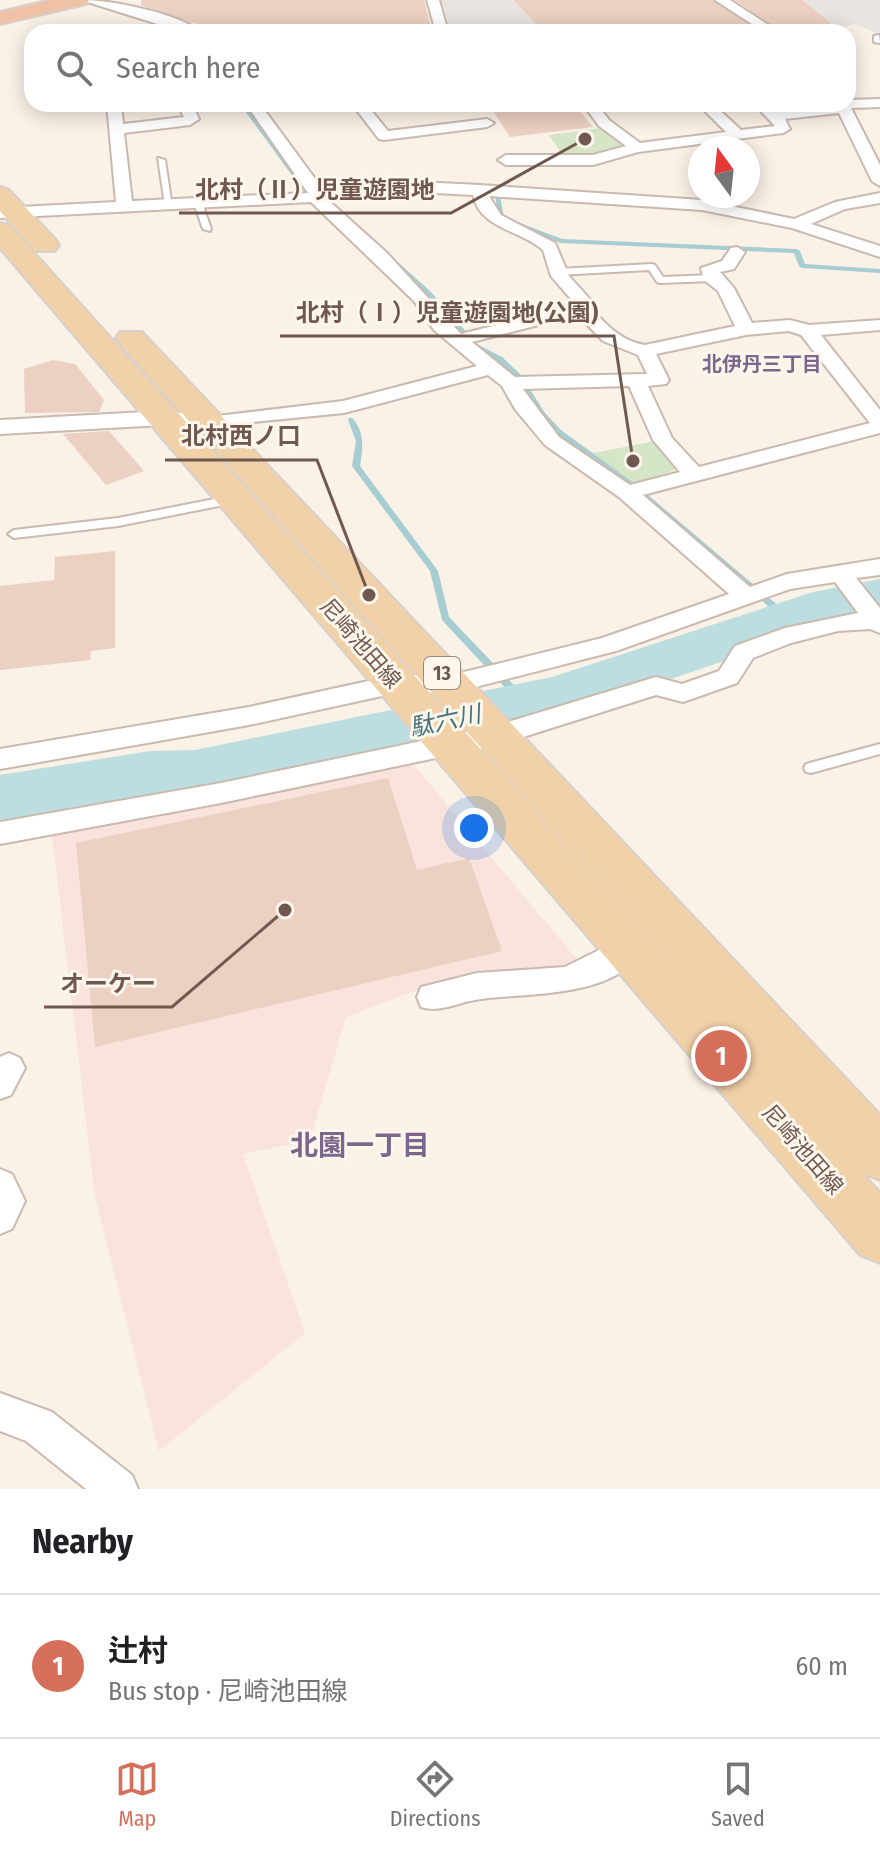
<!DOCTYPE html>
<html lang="en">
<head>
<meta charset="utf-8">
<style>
  :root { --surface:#fff; --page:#f2f2f2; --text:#202124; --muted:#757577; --line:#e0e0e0; --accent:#d66f5a }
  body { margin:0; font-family:"Fira Sans Condensed","Noto Sans JP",sans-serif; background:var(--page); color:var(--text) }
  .compass { position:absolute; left:688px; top:136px; width:72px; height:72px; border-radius:50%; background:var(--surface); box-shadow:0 4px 20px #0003; rotate:345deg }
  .you { position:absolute; left:474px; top:828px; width:28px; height:28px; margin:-20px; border:6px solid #fff; border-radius:50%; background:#1a73e8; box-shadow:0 0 0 12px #1a73e833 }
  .badge { display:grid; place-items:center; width:52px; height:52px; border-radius:50%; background:var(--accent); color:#fff; font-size:26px; font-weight:700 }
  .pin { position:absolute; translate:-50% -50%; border:4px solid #fff; box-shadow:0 2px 8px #0006 }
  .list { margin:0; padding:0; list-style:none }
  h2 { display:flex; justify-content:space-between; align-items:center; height:104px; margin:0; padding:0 32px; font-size:34px }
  h2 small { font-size:26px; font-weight:400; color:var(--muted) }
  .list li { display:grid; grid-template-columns:52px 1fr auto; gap:24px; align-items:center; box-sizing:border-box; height:144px; padding:0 32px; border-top:2px solid var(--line) }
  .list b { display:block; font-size:30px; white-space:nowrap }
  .list p { margin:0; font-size:26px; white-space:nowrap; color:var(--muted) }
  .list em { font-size:26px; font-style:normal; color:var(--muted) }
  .icon { flex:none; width:44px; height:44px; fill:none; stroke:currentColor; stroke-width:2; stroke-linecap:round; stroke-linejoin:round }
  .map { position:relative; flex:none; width:880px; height:1489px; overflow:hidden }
  .search { position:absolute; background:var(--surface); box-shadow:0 4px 20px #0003; left:24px; right:24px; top:24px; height:88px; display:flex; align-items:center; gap:20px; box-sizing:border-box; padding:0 28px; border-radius:24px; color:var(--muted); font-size:30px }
  .sheet { height:248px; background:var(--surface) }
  nav { display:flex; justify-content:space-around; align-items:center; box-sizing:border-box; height:112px; border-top:2px solid var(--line); background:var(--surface); font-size:22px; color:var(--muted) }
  nav a { display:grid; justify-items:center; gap:4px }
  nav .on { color:var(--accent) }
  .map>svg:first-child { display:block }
  .commercial { fill:#f9e3dc }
  .industrial { fill:#eae4e0 }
  .green { fill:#d5e6c7 }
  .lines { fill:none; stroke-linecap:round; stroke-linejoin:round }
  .stream { fill:#a5cdd2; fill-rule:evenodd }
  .river { fill:#bddee1; fill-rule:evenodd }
  .building { fill:#ecd0c2 }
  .service-casing { stroke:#cab9ae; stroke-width:4 }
  .minor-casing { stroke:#cab9ae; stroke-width:4 }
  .tertiary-casing { stroke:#cab9ae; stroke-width:4 }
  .primary-casing { stroke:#d7d0cd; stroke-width:4 }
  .trunk-casing { stroke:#d7d0cd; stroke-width:4 }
  .service { fill:#fff; fill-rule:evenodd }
  .minor { fill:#fff; fill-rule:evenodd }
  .tertiary { fill:#fff; fill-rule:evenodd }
  .primary { fill:#f1d1a7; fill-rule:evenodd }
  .trunk { fill:#efc2a6; fill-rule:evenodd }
  .labels { text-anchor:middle; stroke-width:6; stroke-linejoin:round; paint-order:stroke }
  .far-neighbourhood-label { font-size:20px; font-weight:bold; fill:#7d668c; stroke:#fdf6ed }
  .shield { fill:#fdf6ed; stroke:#9a877e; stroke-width:2 }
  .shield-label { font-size:20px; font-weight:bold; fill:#70584e }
  .street-label { font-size:22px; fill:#70584e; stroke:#fdf6ed }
  .water-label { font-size:24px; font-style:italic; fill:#47757b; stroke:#fdf6ed }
  .near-neighbourhood-label { font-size:28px; font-weight:bold; fill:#7d668c; stroke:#fdf6ed }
  .leader { fill:none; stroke:#70584e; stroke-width:3 }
  .callout-dot { fill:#70584e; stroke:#fdf6ed; stroke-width:3 }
  .callout-label { font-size:24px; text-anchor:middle; font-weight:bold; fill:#70584e; stroke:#fdf6ed; stroke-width:6; stroke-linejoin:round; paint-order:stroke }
</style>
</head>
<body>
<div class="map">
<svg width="880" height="1489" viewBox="0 0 880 1489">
  <rect width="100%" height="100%" fill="#faf1e7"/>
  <!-- commercial -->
  <path class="commercial" d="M406 756 580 963 446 979 346 1017 310 1140 243 1154 305 1333 159 1451 95 1196 51 827Z"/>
  <!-- industrial -->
  <path class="industrial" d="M441 0H713L766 32H451Z
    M758 0H880V35L856 24 829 30 831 32H776L747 13 757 7Z"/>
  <!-- green -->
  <path class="green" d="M602 128 624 144 621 150 585 157 563 156 549 135Z
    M661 440 684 467 626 487 578 456Z"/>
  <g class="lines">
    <!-- stream -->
    <path class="stream" d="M240 104H246L308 190 318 195V197H314L304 192Z
      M495 195 500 196 504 217 562 239 797 249 800 251 805 264 880 269V273L802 268 799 266 794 253 561 243 499 219Z
      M387 256H391L430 291 477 344 502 357 521 375 545 413 561 430 635 484 793 618 795 620 793 622H787L629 488 555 434 539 416 515 378 496 361 471 348 426 293 387 258Z
      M349 418H352C365 431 363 448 360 466L438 571 449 617 528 700 530 703 528 706H522L442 620 430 571 352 466 356 441 348 420Z"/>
    <!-- river -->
    <path class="river" d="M880 579V615L839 622 556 718 195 798 150 799 0 823V775L150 751 195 750 552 677 813 592Z"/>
  </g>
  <!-- building -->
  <path class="building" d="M141 0H424L432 31 204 32 202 26 141 5Z
    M514 0H712L759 32H543Z
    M735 0H802L833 25 824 28 829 32H782Z
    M525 104H574L593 127 510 137 491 108Z
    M53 360 75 364 104 400 99 412 25 413 24 369Z
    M109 431 144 471 106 485 63 434Z
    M115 551V648L91 651 90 660 0 670V586L54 580 55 557Z
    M388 778 417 870 469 858 502 951 95 1047 76 843Z"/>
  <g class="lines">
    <defs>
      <path id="service" d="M158 158 165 160 172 207 165 205Z
        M198 200 202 203 211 229 210 231 203 229 194 203Z
        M652 264 655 265 663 277 712 275 717 278 712 281 660 283 657 282 649 270 558 275 553 272 558 269Z
        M235 495 241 499 239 502 118 526 14 538 8 534 14 530 118 518Z
        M880 744V754L811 773 806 772 804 768 806 764Z"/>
      <path id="minor" d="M81 0C111 0 178 13 201 32H183Z
        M427 0H439L448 32H436Z
        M715 0H730L779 32H764Z
        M879 35 880 43 874 42V36Z
        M880 99V107L851 108 880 165V186L872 181 839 113 785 119 790 129 783 133 638 152 593 165H506L498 160 506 155H593L626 146 599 126 583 104H597L609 120 640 143 726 132 698 104H713L741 130 775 126 754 104H769L777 112 848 104V100Z
        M107 104H121L123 124 184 117 178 104H192L199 119 190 125 124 133 132 201 308 193 246 104H260L324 191 398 181 480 185 702 200 794 219 835 202 880 193V203L845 209 811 224 880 246V257L792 228 702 210 489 196 501 215 555 243 569 276 596 306 593 310C608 327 622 341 645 345L735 326 718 291 704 280 701 268 722 261 731 248 737 247 745 252 734 269 720 272 734 288 752 323 790 320 809 325 880 320V330L821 335 880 410V433L643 495 750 587 787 574 880 559V575L856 578 880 608V633L870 629 838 631 791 643 753 658 737 683 683 702 656 695 498 745 221 803 0 844V822L221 783 498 725 656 677 682 684 719 671 735 646 785 628 858 613 835 582 790 589 616 651 452 693H396L249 725 0 769V749L249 707 396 675H452L602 638 729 594 619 497 545 445 515 409 502 386 488 375 344 413 202 427 199 423 209 417 343 401 477 366 434 330 414 301 311 202 0 218V208L116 202ZM398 191 473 195C480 229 521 230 543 250L551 276 576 305 461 334 387 253 328 200ZM578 315 603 341 638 355 647 374 515 377 472 342ZM789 331 801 335 870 423 699 467 672 438 648 386 666 384 669 380 656 354 746 335ZM629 386 653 440 680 472 630 485 559 437 523 389Z
        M352 104H366L388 131 487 119 494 123 487 127 384 140 379 139Z
        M627 936 638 940 642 949C617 1000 521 992 475 1000 457 1003 439 1013 421 1007L417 997 421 987 477 973 565 967Z
        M9 1053 20 1058 25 1068 11 1095 0 1099V1057Z
        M0 1169 12 1174 25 1201 12 1229 0 1234Z
        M0 1393 52 1412 132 1475 138 1489H86L26 1441 0 1431Z"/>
      <path id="tertiary" d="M163 411 209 416 221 423 209 430 163 425 0 434V420Z"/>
      <path id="primary" d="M0 187 9 190 55 239 59 245 55 251H35L0 211Z
        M0 223 9 225 710 1004 120 344 116 338 120 332H142L880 1115V1180L862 1173 880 1193V1263L860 1255 0 248Z"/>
      <path id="trunk" d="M51 0H89L86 4 0 24V12Z"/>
    </defs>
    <!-- service casing -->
    <use href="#service" class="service-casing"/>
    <!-- minor casing -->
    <use href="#minor" class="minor-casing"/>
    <!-- tertiary casing -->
    <use href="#tertiary" class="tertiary-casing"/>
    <!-- primary casing -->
    <use href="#primary" class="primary-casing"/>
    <!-- trunk casing -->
    <use href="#trunk" class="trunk-casing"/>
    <!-- service -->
    <use href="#service" class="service"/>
    <!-- minor -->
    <use href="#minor" class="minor"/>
    <!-- tertiary -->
    <use href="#tertiary" class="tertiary"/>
    <!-- primary -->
    <use href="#primary" class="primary"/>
    <!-- trunk -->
    <use href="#trunk" class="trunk"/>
  </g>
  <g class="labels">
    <!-- far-neighbourhood labels -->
    <g class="far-neighbourhood-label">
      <text x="762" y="371">北伊丹三丁目</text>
    </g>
    <!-- shield labels -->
    <rect class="shield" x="424" y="657" width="36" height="32" rx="6"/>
    <g class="shield-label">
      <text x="442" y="680">13</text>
    </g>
    <!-- street labels -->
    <g class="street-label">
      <text transform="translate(361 643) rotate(49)" y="8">尼崎池田線</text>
      <text transform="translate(803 1149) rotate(49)" y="8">尼崎池田線</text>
    </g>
    <!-- water labels -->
    <g class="water-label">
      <text transform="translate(445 721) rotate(-12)" y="8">駄六川</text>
    </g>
    <!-- near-neighbourhood labels -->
    <g class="near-neighbourhood-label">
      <text x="360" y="1155">北園一丁目</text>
    </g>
  </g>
  <!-- callouts -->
  <path class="leader" d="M585 139L451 213H179M633 461L614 336H280M369 595L317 460H165M285 910L172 1007H44"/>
  <g class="callout-dot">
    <circle cx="585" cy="139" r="8"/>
    <circle cx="633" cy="461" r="8"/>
    <circle cx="369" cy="595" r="8"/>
    <circle cx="285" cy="910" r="8"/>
  </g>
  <g class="callout-label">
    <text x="315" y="198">北村（Ⅱ）児童遊園地</text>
    <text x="447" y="321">北村（Ⅰ）児童遊園地(公園)</text>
    <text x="241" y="444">北村西ノ口</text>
    <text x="108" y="992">オーケー</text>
  </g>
</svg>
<svg class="compass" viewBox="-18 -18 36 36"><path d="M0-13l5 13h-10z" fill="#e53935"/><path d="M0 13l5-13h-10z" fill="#757577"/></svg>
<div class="you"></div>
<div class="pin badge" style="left:721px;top:1056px">1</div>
<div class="search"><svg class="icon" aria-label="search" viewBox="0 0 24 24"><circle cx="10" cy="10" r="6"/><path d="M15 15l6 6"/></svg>Search here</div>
</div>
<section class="sheet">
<h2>Nearby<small></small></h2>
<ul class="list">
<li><span class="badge">1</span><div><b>辻村</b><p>Bus stop · 尼崎池田線</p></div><em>60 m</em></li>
</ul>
</section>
<nav>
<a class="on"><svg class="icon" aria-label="map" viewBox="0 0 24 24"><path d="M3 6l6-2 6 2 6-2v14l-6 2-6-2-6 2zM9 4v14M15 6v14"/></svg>Map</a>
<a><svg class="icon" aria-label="directions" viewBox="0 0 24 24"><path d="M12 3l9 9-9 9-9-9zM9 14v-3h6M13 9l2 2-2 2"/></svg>Directions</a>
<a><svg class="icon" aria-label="saved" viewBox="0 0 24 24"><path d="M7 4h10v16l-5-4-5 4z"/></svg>Saved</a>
</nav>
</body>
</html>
